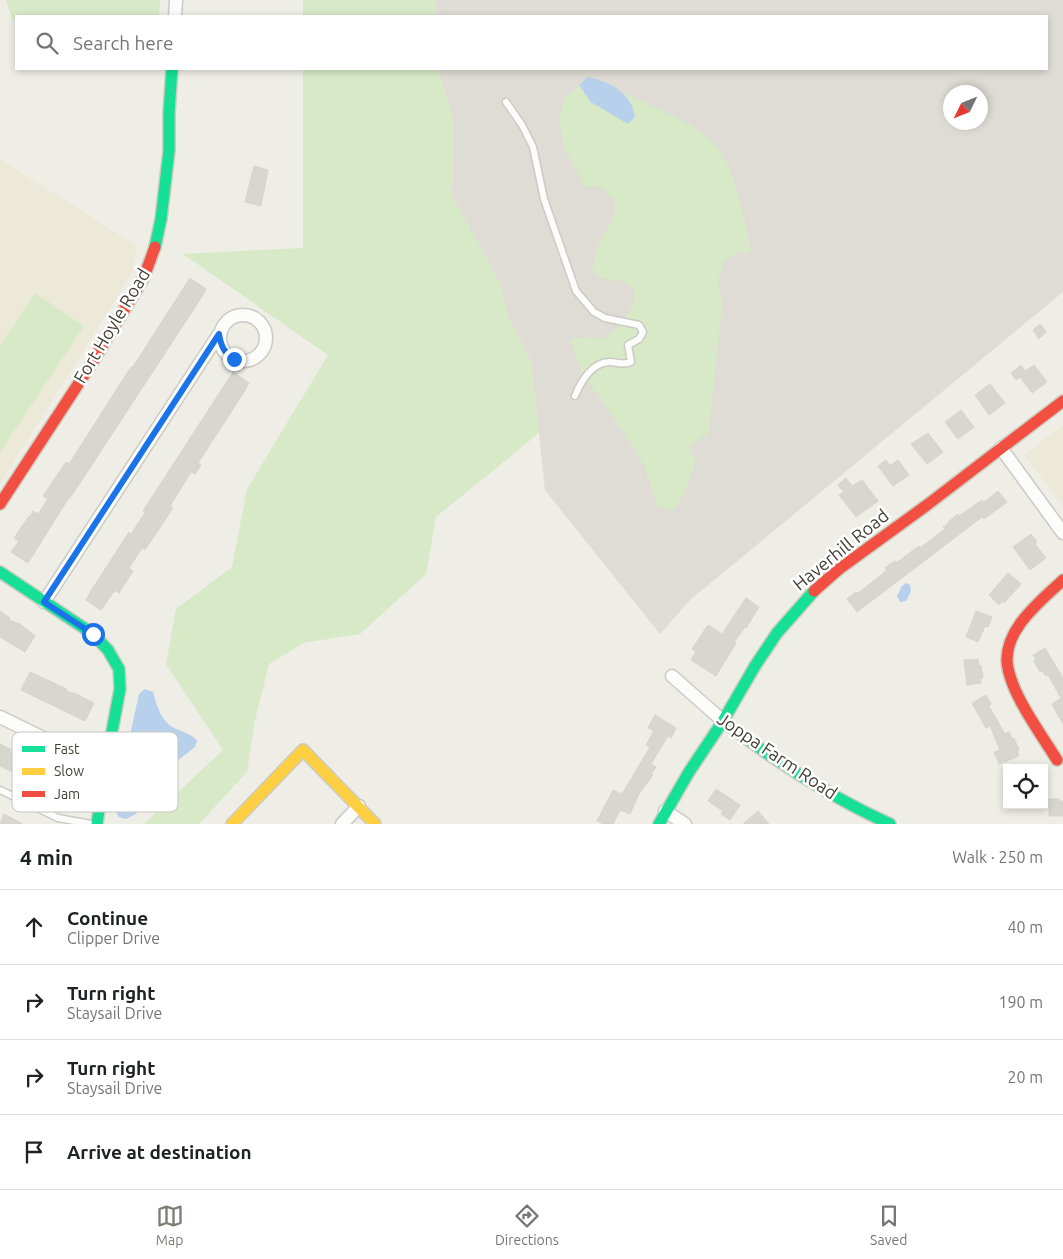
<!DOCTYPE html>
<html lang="en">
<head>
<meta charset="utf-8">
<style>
  :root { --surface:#fff; --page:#f2f2f2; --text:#202124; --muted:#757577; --line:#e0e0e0; --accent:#7e7c72 }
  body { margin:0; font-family:Ubuntu,sans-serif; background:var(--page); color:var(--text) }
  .controls { position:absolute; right:15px; bottom:15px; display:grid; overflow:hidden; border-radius:0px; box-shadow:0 2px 8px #0003 }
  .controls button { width:45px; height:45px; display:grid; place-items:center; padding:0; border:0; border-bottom:1px solid var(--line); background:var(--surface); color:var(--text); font:25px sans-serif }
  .compass { position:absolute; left:943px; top:85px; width:45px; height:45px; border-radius:50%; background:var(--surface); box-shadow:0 2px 8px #0003; rotate:227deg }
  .stop { position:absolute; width:15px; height:15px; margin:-11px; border:4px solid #1a73e8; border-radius:50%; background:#fff }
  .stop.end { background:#1a73e8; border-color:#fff; box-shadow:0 1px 5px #0008 }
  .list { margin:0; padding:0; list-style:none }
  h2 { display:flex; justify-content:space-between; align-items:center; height:65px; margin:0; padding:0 20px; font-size:21px }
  h2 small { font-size:16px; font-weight:400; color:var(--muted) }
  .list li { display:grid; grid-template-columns:32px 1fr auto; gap:15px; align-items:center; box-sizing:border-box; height:75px; padding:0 20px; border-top:1px solid var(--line) }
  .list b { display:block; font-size:19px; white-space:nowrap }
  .list p { margin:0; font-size:16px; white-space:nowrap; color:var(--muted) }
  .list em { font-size:16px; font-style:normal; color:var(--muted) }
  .icon { flex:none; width:28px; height:28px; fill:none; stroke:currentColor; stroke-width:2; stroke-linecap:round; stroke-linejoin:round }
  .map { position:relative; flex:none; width:1063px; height:824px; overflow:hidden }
  .search { position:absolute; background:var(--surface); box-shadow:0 2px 8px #0003; left:15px; right:15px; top:15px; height:55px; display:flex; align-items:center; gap:12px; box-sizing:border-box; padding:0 18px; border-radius:0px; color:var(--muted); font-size:19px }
  .sheet { height:365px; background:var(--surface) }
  nav { display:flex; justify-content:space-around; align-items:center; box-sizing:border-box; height:70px; border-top:1px solid var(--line); background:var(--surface); font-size:14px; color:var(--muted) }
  nav a { display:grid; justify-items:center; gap:2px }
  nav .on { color:var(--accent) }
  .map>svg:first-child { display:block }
  .industrial { fill:#dedcd4; fill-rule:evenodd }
  .education { fill:#ece9d8 }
  .green { fill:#d7e9c7 }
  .water { fill:#b7d0eb }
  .building { fill:#d7d6cf; stroke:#d6d4cc }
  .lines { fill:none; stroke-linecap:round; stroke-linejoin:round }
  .lane-casing { stroke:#cccac4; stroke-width:9 }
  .street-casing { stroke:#cccac4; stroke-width:15 }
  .fast-casing { stroke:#cccbbd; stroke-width:14 }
  .slow-casing { stroke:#cccbbd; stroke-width:14 }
  .jam-casing { stroke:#cccbbd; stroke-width:14 }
  .lane { stroke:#fcfcfb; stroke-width:6 }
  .street { stroke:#fcfcfb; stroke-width:12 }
  .fast { stroke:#16e098; stroke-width:11 }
  .slow { stroke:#ffcf43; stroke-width:11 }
  .jam { stroke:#f24e42; stroke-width:11 }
  .route { stroke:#1a73e8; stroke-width:6 }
  .labels { text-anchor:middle; stroke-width:5; stroke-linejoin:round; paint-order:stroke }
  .street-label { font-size:18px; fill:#423f34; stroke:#fff }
  .key { fill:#fff; stroke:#c6c5c2; stroke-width:1 }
  .key-label { font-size:14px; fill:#423f34 }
</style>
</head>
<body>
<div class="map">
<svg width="1063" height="824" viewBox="0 0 1063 824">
  <rect width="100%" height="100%" fill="#eeede6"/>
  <!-- industrial -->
  <path class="industrial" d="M436 0H1063V292L690 600 660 634 545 490 531 361 508 317 501 285 452 196 454 123 438 69H1047V16H436ZM950 92H980V122H950Z"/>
  <!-- education -->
  <path class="education" d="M0 159 137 246 132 273 0 484Z
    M1063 425V505L1024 455Z"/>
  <!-- green -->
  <path class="green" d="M6 0H160L159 16H16V21L12 20Z
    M303 0H436V16H303Z
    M303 69H438L454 123 452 196 501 285 508 317 531 361 539 433 436 517 426 574 360 634 303 643 269 664 255 720 247 772 199 824H144L223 750 166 664 176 609 232 567 247 489 328 355 183 254 303 248Z
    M579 85 591 102 628 124 633 106 622 92C650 106 682 117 706 136 735 158 744 218 751 252L738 253 725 260 718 279 722 306 709 432 689 447 696 461 686 490 673 511 657 506 645 467 623 431 582 373 570 339 588 337 605 338C622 325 632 314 635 292L625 282 600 278 592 270 600 240 614 218 615 201 599 186 585 187 564 147 559 122 564 100Z
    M35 293 84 326 0 452V346Z"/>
  <!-- water -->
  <path class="water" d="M588 77C610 82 632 93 635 117L628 124 591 102 579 85Z
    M906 583 910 585 911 591 906 601 900 602 897 596 902 586Z
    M145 689 153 692C157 706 161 722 176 729 184 732 190 734 197 740L195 747 177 761 170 772 136 814 126 819 119 817 114 809 139 694Z"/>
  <!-- building -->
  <path class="building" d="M254 166 268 170 261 206 245 202Z
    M190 278 206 289 201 298 80 483 69 499H68L28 563 11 552 19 541 14 538 29 516 30 517 33 511 38 514 48 499 43 496 66 462 69 464 131 367 132 368 138 359Z
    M1040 324 1046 332 1039 339 1033 330Z
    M1021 365 1025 371 1034 365 1047 382 1032 393 1020 377 1016 380 1011 373Z
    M233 372 249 383 244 392 198 463 201 465 195 474 191 472 170 506 173 508 145 550 142 548 129 568 133 571 119 593 115 590 101 610 86 600 91 591 129 532 131 534 145 513 143 511Z
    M990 384 1005 403 989 415 975 395Z
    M961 410 974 427 958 439 945 422Z
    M928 433 943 452 927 464 911 444Z
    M886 460 890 466 898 460 909 475 893 486 878 466Z
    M846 478 852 486 862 480 878 501 856 517 839 495 844 492 838 485Z
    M998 491 1007 502 984 519 982 517 857 612 847 599 856 592 857 594 881 575 887 570 885 568 895 561 896 563 919 546 920 548 945 529 943 527 949 523 948 522 958 514 959 516 982 500 984 502Z
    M1031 534 1037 542 1035 544 1046 558 1030 570 1013 547Z
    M1008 573 1021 584 1004 603 1002 601 999 605 989 595Z
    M746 598 759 607 746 628 745 627 734 642 736 643 716 676 691 660 696 652 692 649 708 625 722 634Z
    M0 611 10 618 9 620 20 624 35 636 25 652 0 637Z
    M976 611 992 617 988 627 985 626 978 642 966 637Z
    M1045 648 1063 678V724L1052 704 1061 698 1048 675 1046 676 1042 671 1040 672 1034 661 1036 660 1033 655Z
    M978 659 979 666 981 665 983 678H981V683L967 685 964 660Z
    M30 672 67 689 66 691 76 694 94 703 85 721 21 690Z
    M986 695 991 704 989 706 1005 734 1009 732 1012 739 1014 738 1019 750 1017 751 1019 756 999 764 994 752 1000 750 990 726 986 728 972 703Z
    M655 715 676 728 671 738 668 736 651 764 656 767 651 774 653 775 639 794 630 814 620 810 613 824H604L597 821 613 790 622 794 650 747 646 745 654 731 648 728Z
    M0 744 77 782 69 799 0 766Z
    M716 789 740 805 730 820 721 814 723 811 708 801Z
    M1049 799H1059V801H1063V816H1049Z
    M758 811 769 824H743Z
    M4 814 23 824H0Z"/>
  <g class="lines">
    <defs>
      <path id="lane" d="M506 102 522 125 533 147 544 199 576 291 594 312 605 318 639 325 643 332 639 339 628 345 631 362C625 365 618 363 611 362 593 361 581 381 575 396
        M0 790 58 818 91 824"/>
      <path id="street" d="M175 16 176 0
        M220 338a23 23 0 1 1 46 0a23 23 0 1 1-46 0Z
        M1001 448 1063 533
        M44 602 219 334
        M672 676 723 721
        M0 717 105 768
        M665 811 685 824
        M342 824 359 806"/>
      <path id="fast" d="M155 247 161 219 169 151V113L172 69
        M0 572 93 634 108 650 119 669 120 689 105 768 97 824
        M723 721C775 761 830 797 890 824
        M659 824 689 772 723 721 755 666 777 633 814 591"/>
      <path id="slow" d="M232 824 303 750 375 824"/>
      <path id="jam" d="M0 504 90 366 144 277 155 247
        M814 591 839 569 927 505 1063 401
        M1057 760C1041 734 1008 690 1007 660 1007 647 1012 635 1020 624 1031 608 1048 594 1063 580"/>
    </defs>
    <!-- lane casing -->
    <use href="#lane" class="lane-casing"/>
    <!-- street casing -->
    <use href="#street" class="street-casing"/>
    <!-- fast casing -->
    <use href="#fast" class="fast-casing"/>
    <!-- slow casing -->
    <use href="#slow" class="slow-casing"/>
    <!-- jam casing -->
    <use href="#jam" class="jam-casing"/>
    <!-- lane -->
    <use href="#lane" class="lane"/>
    <!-- street -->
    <use href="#street" class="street"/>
    <!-- fast -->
    <use href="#fast" class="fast"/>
    <!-- slow -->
    <use href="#slow" class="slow"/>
    <!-- jam -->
    <use href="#jam" class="jam"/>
  </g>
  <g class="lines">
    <!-- route -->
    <path class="route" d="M93 634 44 602 219 334C221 346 224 353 234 359"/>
  </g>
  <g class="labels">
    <!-- street labels -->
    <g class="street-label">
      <text transform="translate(112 326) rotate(-59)" y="6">Fort Hoyle Road</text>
      <text transform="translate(841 550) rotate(-39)" y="6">Haverhill Road</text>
      <text transform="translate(777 756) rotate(34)" y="6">Joppa Farm Road</text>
    </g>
  </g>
  <!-- legend -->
  <rect x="12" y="732" width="166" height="80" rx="8" class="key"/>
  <rect x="22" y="746" width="23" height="6" fill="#16e098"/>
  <rect x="22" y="768" width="23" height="7" fill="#ffcf43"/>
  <rect x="22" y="791" width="23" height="6" fill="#f24e42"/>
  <g class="key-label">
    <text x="54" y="754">Fast</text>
    <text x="54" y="776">Slow</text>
    <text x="54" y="799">Jam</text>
  </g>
</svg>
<div class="controls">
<button><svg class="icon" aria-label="locate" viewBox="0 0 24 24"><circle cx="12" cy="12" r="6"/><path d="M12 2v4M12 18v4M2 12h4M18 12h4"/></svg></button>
</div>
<svg class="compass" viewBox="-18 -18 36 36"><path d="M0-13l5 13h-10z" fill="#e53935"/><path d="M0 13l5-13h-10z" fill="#757577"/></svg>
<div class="stop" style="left:93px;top:634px"></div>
<div class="stop end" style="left:234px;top:359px"></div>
<div class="search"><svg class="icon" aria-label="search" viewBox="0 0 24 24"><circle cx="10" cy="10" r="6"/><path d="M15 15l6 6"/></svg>Search here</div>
</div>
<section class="sheet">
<h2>4 min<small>Walk · 250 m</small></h2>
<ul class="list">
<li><svg class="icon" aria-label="ahead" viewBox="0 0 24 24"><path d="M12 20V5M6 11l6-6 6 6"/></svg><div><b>Continue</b><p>Clipper Drive</p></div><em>40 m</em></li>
<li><svg class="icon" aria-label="right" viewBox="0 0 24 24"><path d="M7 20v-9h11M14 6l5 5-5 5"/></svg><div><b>Turn right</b><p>Staysail Drive</p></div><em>190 m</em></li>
<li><svg class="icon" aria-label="right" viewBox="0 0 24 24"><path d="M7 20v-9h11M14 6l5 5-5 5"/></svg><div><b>Turn right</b><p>Staysail Drive</p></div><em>20 m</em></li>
<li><svg class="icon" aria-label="arrive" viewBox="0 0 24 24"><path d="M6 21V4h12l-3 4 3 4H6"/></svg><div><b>Arrive at destination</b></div></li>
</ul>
</section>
<nav>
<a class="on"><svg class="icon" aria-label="map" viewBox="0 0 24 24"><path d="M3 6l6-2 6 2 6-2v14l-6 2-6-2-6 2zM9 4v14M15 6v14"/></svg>Map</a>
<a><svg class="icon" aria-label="directions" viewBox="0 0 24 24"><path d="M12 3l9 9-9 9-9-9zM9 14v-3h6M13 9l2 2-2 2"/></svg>Directions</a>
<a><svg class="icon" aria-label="saved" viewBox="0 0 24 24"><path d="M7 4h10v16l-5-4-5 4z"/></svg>Saved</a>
</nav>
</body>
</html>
